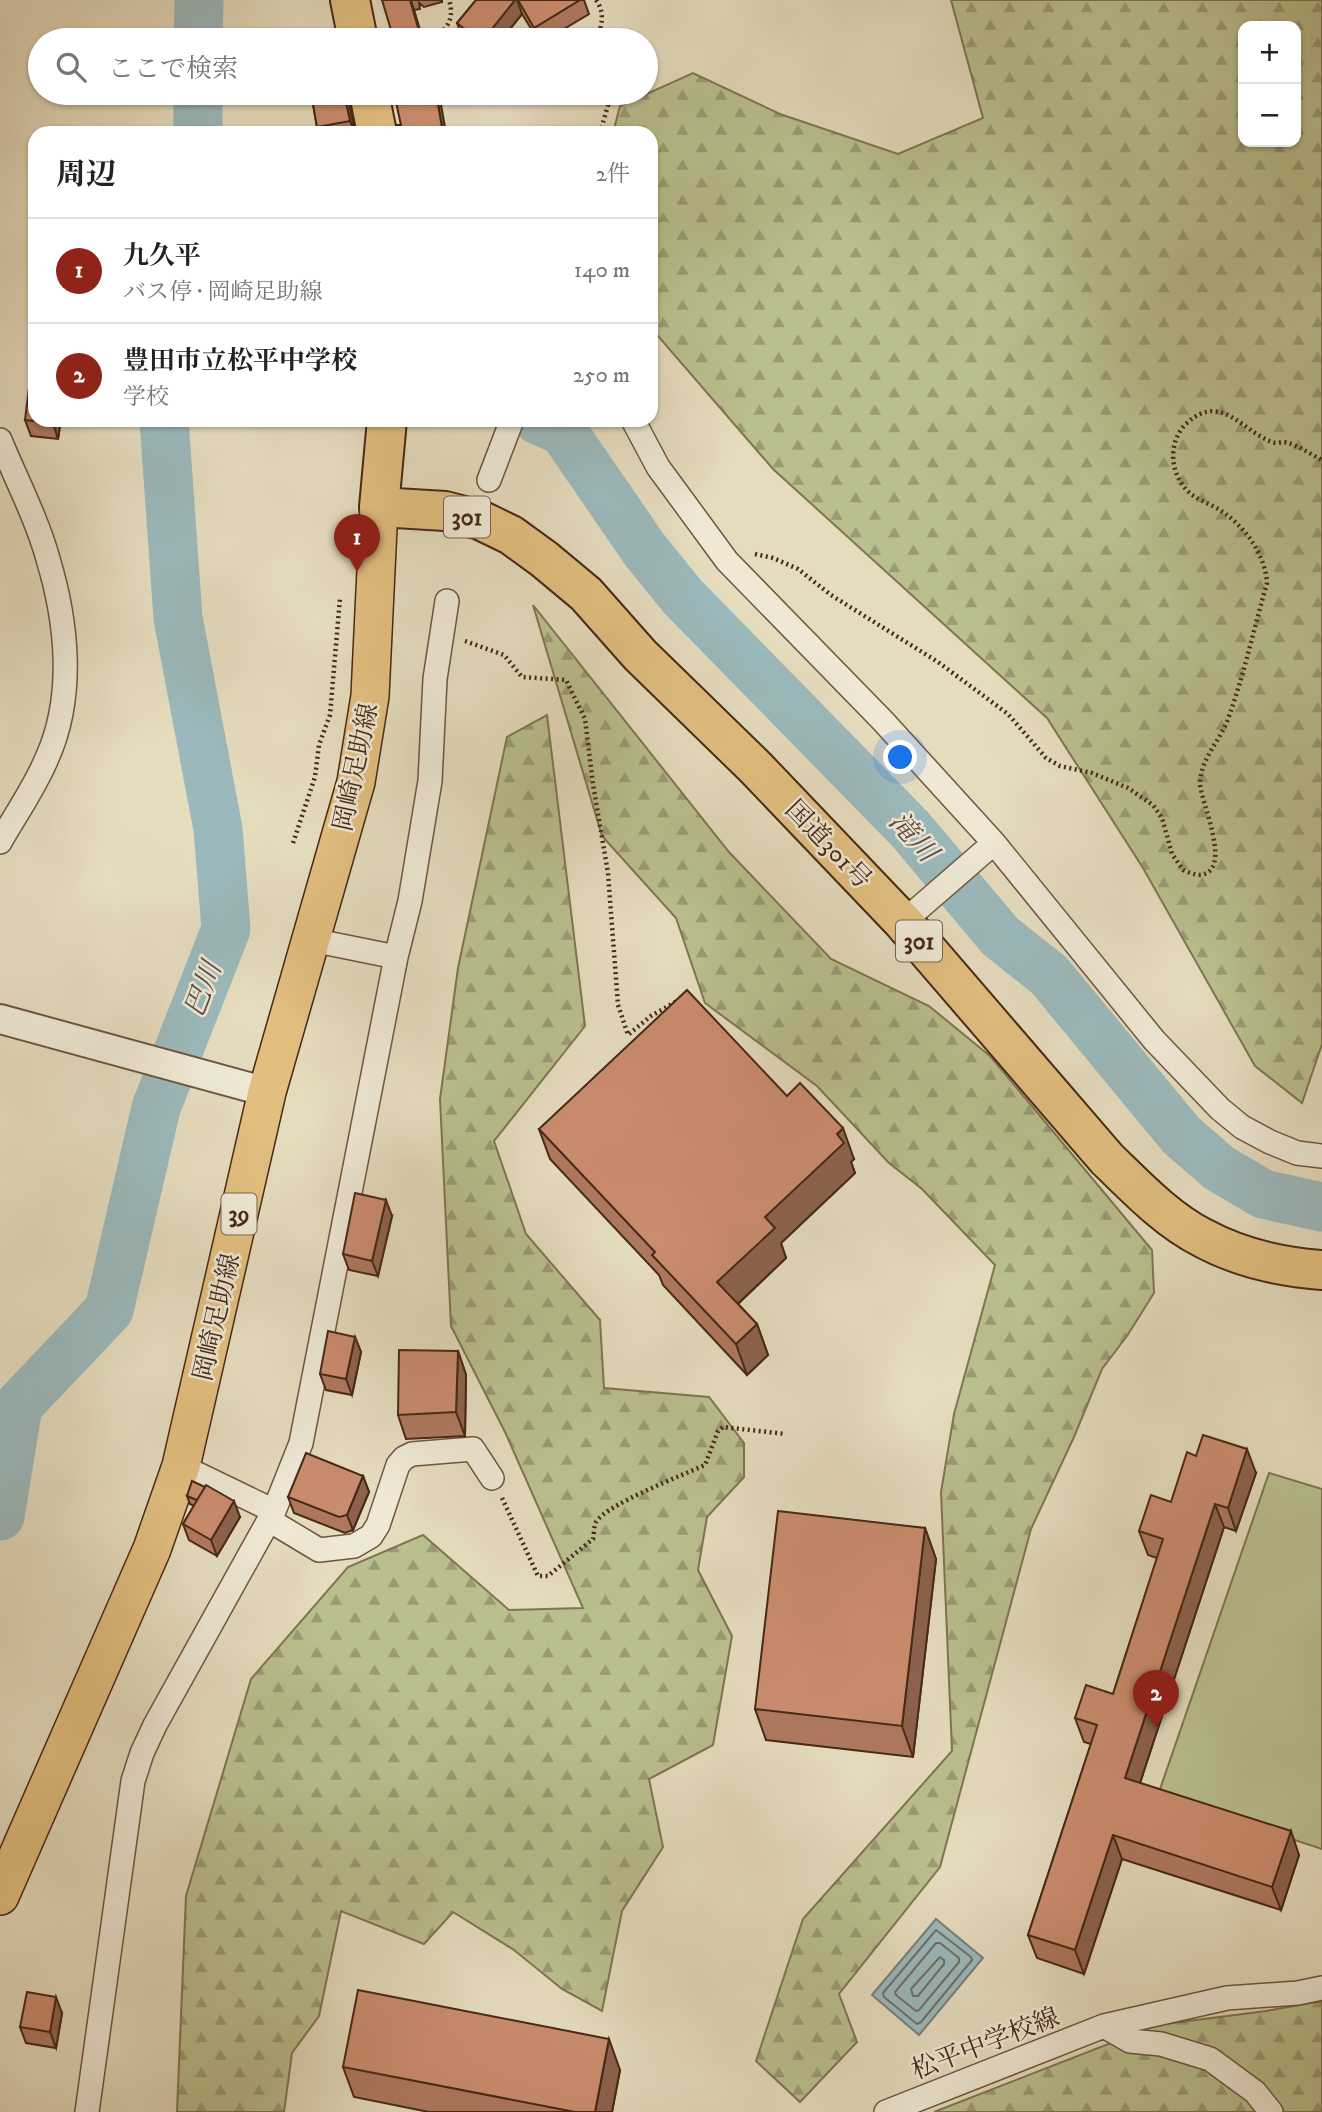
<!DOCTYPE html>
<html lang="ja">
<head>
<meta charset="utf-8">
<style>
  :root { --surface:#fff; --page:#f2f2f2; --text:#222; --muted:#767676; --line:#e0e0e0; --accent:#8f2418 }
  body { margin:0; font-family:"IM FELL DW Pica","Noto Serif JP",serif; background:var(--page); color:var(--text) }
  .controls { position:absolute; right:21px; top:21px; display:grid; overflow:hidden; border-radius:14px; box-shadow:0 2px 5px #0004 }
  .controls button { width:63px; height:63px; display:grid; place-items:center; padding:0; border:0; border-bottom:2px solid var(--line); background:var(--surface); color:var(--text); font:35px sans-serif }
  .you { position:absolute; left:901px; top:758px; width:24px; height:24px; margin:-18px; border:5px solid #fff; border-radius:50%; background:#1a73e8; box-shadow:0 0 0 10px #1a73e833 }
  .badge { display:grid; place-items:center; width:46px; height:46px; border-radius:50%; background:var(--accent); color:#fff; font-size:23px; font-weight:700 }
  .pin { position:absolute; translate:-50% -58px; filter:drop-shadow(0 2px 4px #0008) }
  .pin::after { content:''; position:absolute; top:37px; width:24px; height:21px; background:inherit; clip-path:polygon(0 0,100% 0,50% 100%) }
  .list { margin:0; padding:0; list-style:none }
  h2 { display:flex; justify-content:space-between; align-items:center; height:91px; margin:0; padding:0 28px; font-size:30px }
  h2 small { font-size:23px; font-weight:400; color:var(--muted) }
  .list li { display:grid; grid-template-columns:46px 1fr auto; gap:21px; align-items:center; box-sizing:border-box; height:105px; padding:0 28px; border-top:2px solid var(--line) }
  .list b { display:block; font-size:26px; white-space:nowrap }
  .list p { margin:0; font-size:23px; white-space:nowrap; color:var(--muted) }
  .list em { font-size:23px; font-style:normal; color:var(--muted) }
  .icon { flex:none; width:38px; height:38px; fill:none; stroke:currentColor; stroke-width:2; stroke-linecap:round; stroke-linejoin:round }
  .map { position:relative; flex:none; width:1322px; height:2112px; overflow:hidden }
  .search { position:absolute; background:var(--surface); box-shadow:0 2px 5px #0004; left:28px; top:28px; width:630px; height:77px; display:flex; align-items:center; gap:18px; box-sizing:border-box; padding:0 24px; border-radius:38px; color:var(--muted); font-size:26px }
  .panel { position:absolute; background:var(--surface); box-shadow:0 2px 5px #0004; left:28px; top:126px; width:630px; height:301px; border-radius:21px }
  .map>svg:first-child { display:block }
  .forest { fill:url(#forest-firs); stroke:#807452; stroke-width:2; fill-rule:evenodd }
  .park { fill:#babf8e; stroke:#807452; stroke-width:2 }
  .water { fill:#9bb9bc; stroke:#797f7a; stroke-width:2 }
  .lines { fill:none; stroke-linecap:round; stroke-linejoin:round }
  .shore { stroke:#707069; stroke-width:2 }
  .river { stroke:#9bb9bc; stroke-width:49 }
  .minor-casing { stroke:#6e5540; stroke-width:26 }
  .tertiary-casing { stroke:#6e5540; stroke-width:32 }
  .primary-casing { stroke:#462816; stroke-width:40 }
  .trunk-casing { stroke:#462816; stroke-width:42 }
  .path { stroke:#462816; stroke-width:4.5; stroke-dasharray:2 3.5; stroke-linecap:butt }
  .minor { stroke:#eee8d5; stroke-width:23 }
  .tertiary { stroke:#eee8d5; stroke-width:28 }
  .primary { stroke:#e2be7f; stroke-width:37 }
  .trunk { stroke:#e2be7f; stroke-width:38 }
  .wall { fill:#ae785f; stroke:#462816; stroke-width:2 }
  .shaded-wall { fill:#8d624d; stroke:#462816; stroke-width:2 }
  .building { fill:#ca8c6e; stroke:#462816; stroke-width:2 }
  .labels { text-anchor:middle; stroke-width:5; stroke-linejoin:round; paint-order:stroke }
  .shield { fill:#eee8d5; stroke:#78624f; stroke-width:2 }
  .shield-label { font-size:24px; font-weight:bold; fill:#462816 }
  .street-label { font-size:26px; fill:#462816; stroke:#eee8d5 }
  .water-label { font-size:28px; font-style:italic; fill:#5b4c40; stroke:#eee8d5 }
</style>
</head>
<body>
<div class="map">
<svg width="1322" height="2112" viewBox="0 0 1322 2112">
  <defs>
    <pattern id="forest-firs" width="22" height="20" patternUnits="userSpaceOnUse" patternTransform="scale(1.75)"><rect width="22" height="20" fill="#babf8e"/><path d="M5 1l3.5 6h-7zM16 11l3.5 6h-7z" fill="#999b73"/></pattern>
  </defs>
  <rect width="100%" height="100%" fill="#e5dcbe"/>
  <filter id="stains"><feTurbulence type="fractalNoise" baseFrequency=".00286" numOctaves="4"/><feColorMatrix values="0 0 0 0 .2 0 0 0 0 .09 0 0 0 0 .02 0 0 0 .5 -.17"/></filter>
  <radialGradient id="worn" r=".72"><stop offset=".6" stop-color="#630" stop-opacity="0"/><stop offset="1" stop-color="#630" stop-opacity=".3"/></radialGradient>
  <!-- forest -->
  <path class="forest" d="M951 0H1322V1044L1302 1103 1255 1066 1143 868 1047 718 773 469 651 328V133H613L620 106 693 73 780 114 898 154 983 118ZM1296 26V142H1243V26Z
    M533 605 729 852 831 959 929 1006 990 1056 1152 1250 1154 1293 1127 1336 1102 1369 1074 1437 1031 1529 940 1867 839 1994 857 2042 800 2102 756 2061 803 1919 952 1751 941 1492 954 1414 995 1265 922 1189 889 1163 817 1086 705 1003 676 918 602 836Z
    M547 715 585 1026 494 1141 526 1234 600 1320 604 1388 709 1397 744 1443V1477L707 1517 698 1570 732 1636 713 1745 649 1779 663 1847 622 1911 602 2011 562 1989 514 1950 453 1912 424 1944 341 1911 319 2016 292 2053 284 2112H177L186 1896 251 1679 348 1567 423 1535 509 1610 583 1608 505 1432 451 1326 440 1099 458 968 507 737Z
    M1322 2001V2112H934L1157 2025 1266 2011Z"/>
  <!-- park -->
  <path class="park" d="M1269 1473 1322 1489V1849L1158 1795Z"/>
  <!-- water -->
  <path class="water" d="M936 1919 983 1958 919 2035 872 1995Z"/>
  <g class="lines">
    <!-- shore -->
    <path class="shore" d="M936 1930 971 1957 972 1960 921 2022 917 2024 884 1997 883 1993Z
      M936 1943H940L959 1958V1962L919 2010 916 2011 896 1995 895 1992Z
      M940 1957 944 1960V1964L918 1996H913L911 1989Z"/>
    <!-- river -->
    <path class="river" d="M198 40 199 0
      M198 93V133
      M538 420 563 431 644 549 682 596 910 829 1000 936 1049 975 1181 1135 1219 1168 1263 1194 1322 1207
      M0 1516 18 1406 109 1310 156 1108 226 929 218 829 178 618 164 420"/>
    <defs>
      <path id="minor" d="M633 420 658 467 727 561 883 721 994 843 1154 1040 1220 1109 1242 1127 1270 1142 1297 1153 1322 1156
        M0 440C16 479 37 519 48 559 67 622 75 696 47 758 35 787 16 814 0 842
        M489 480 512 420
        M903 922 994 843
        M312 940 396 957
        M181 1466 274 1511
        M269 1520 319 1550 354 1546 371 1536 378 1525 398 1465 404 1458 412 1454 473 1449 492 1478
        M1104 2026 1130 2041 1161 2044 1210 2059 1255 2092 1271 2112
        M87 2112 133 1781 142 1753 155 1725 274 1511 301 1443 396 957 410 901 430 781 435 679 447 601
        M886 2112 1104 2026 1227 1998 1298 1993 1322 1988"/>
      <path id="tertiary" d="M0 1019 267 1092"/>
      <path id="primary" d="M0 1896 152 1549 181 1466 267 1092 356 782 370 696 379 507"/>
      <path id="trunk" d="M350 0 358 40
        M369 93 377 133
        M387 420 379 507 445 511 480 520 511 535 544 559 586 594 640 655 755 767 903 922 1107 1159C1136 1187 1167 1220 1203 1238 1238 1257 1282 1267 1322 1270"/>
    </defs>
    <!-- minor casing -->
    <use href="#minor" class="minor-casing"/>
    <!-- tertiary casing -->
    <use href="#tertiary" class="tertiary-casing"/>
    <!-- primary casing -->
    <use href="#primary" class="primary-casing"/>
    <!-- trunk casing -->
    <use href="#trunk" class="trunk-casing"/>
    <!-- path -->
    <path class="path" d="M596 0C606 14 601 26 597 40
      M431 40C447 30 455 19 449 0
      M600 133 609 102 608 93
      M755 554 773 558 798 569 831 595 938 662 1008 714 1046 758 1060 766 1092 773 1128 788 1153 805 1162 818 1172 854 1183 870C1188 872 1195 875 1199 875 1235 873 1200 801 1200 783 1201 758 1220 741 1228 719 1244 675 1254 628 1267 583 1265 555 1247 529 1223 512 1213 505 1200 501 1191 494 1169 476 1167 441 1187 423 1221 392 1242 431 1272 442 1277 444 1283 441 1288 443 1299 446 1312 455 1322 460
      M465 641 504 655 522 677 566 680 585 719 593 784 608 873 618 1005 628 1035 651 1016 677 1001
      M293 843 315 777 319 745 330 715 340 598
      M502 1498 538 1576H548L593 1539C594 1534 594 1526 596 1522 607 1504 683 1475 705 1465L718 1431 723 1427 786 1434"/>
    <!-- minor -->
    <use href="#minor" class="minor"/>
    <!-- tertiary -->
    <use href="#tertiary" class="tertiary"/>
    <!-- primary -->
    <use href="#primary" class="primary"/>
    <!-- trunk -->
    <use href="#trunk" class="trunk"/>
  </g>
  <!-- wall -->
  <path class="wall" d="M382 0H442V2L424 7 419 3 420 9 414 10 422 38 425 40Z
    M476 0H584L589 14 547 39 538 40 522 14 501 40H465L463 39 457 23Z
    M311 93H348V97L355 133H320L317 127Z
    M553 93H566L561 99Z
    M25 420H61L58 439 31 436Z
    M787 1096 854 1159 851 1162 855 1173 781 1243 786 1258 738 1304 757 1324 768 1355 747 1375 663 1285 659 1275 550 1159 539 1129Z
    M392 1216 378 1276 349 1270 343 1254Z
    M355 1337 361 1352 352 1395 326 1390 320 1374Z
    M458 1351 466 1375 465 1436 406 1439 398 1415Z
    M1256 1473 1236 1531 1224 1527 1140 1783 1299 1855 1281 1910 1122 1859 1084 1974 1037 1958 1028 1935 1091 1744 1084 1742 1075 1718 1113 1694 1157 1558 1148 1555 1139 1531 1171 1502Z
    M363 1476 369 1492 353 1530 345 1533 294 1513 288 1497Z
    M187 1496 240 1517 217 1556 189 1540 183 1524 194 1506 190 1504Z
    M925 1528 936 1559 913 1757 766 1740 755 1709Z
    M62 2013 56 2048 26 2043 20 2027Z
    M343 2067 620 2070 612 2112H429L354 2097Z"/>
  <!-- shaded-wall -->
  <path class="shaded-wall" d="M411 0 423 40H422Z
    M515 0H517L522 14 501 40H483Z
    M344 93H348V97L355 133 350 121Z
    M436 93H439L446 133H443Z
    M558 93H566L561 99Z
    M53 420H61L58 439 53 423Z
    M843 1128 854 1159 851 1162 855 1173 781 1243 786 1258 729 1312 717 1282 765 1217Z
    M386 1200 392 1216 378 1276 372 1261Z
    M757 1324 768 1355 747 1375 736 1344Z
    M355 1337 361 1352 352 1395 346 1379Z
    M458 1351 466 1375 465 1436 456 1412Z
    M1247 1449 1256 1473 1236 1531 1228 1508Z
    M363 1476 369 1492 353 1530 347 1515Z
    M234 1501 240 1517 217 1556 211 1540Z
    M1215 1504 1224 1527 1134 1801 1125 1778Z
    M925 1528 936 1559 913 1757 902 1726Z
    M1291 1831 1299 1855 1281 1910 1272 1887Z
    M1113 1835 1122 1859 1084 1974 1075 1950Z
    M56 1997 62 2013 56 2048 50 2032Z
    M609 2039 620 2070 612 2112H595Z"/>
  <!-- building -->
  <path class="building" d="M382 0H410L421 38 424 37 425 40H394Z
    M476 0H515L483 40H479L457 23Z
    M518 0H580L534 28Z
    M543 35 549 40H538Z
    M311 93H344L350 121 317 127Z
    M394 93H436L443 133H399L397 125H401Z
    M33 356H35V420H53V423L25 420Z
    M687 990 787 1096 800 1083 843 1128 837 1134 844 1143 765 1217 775 1228 717 1282 757 1324 736 1344 652 1255 655 1252 539 1129Z
    M355 1193 386 1200 372 1261 343 1254Z
    M328 1331 355 1337 346 1379 320 1374Z
    M399 1350 458 1351 456 1412 398 1415Z
    M1203 1435 1247 1449 1228 1508 1215 1504 1125 1778 1291 1831 1272 1887 1113 1835 1075 1950 1028 1935 1097 1725 1075 1718 1086 1685 1113 1694 1163 1539 1139 1531 1151 1495 1171 1502 1187 1452 1196 1456Z
    M306 1453 363 1476 347 1515 339 1517 288 1497Z
    M192 1481 205 1487 197 1500 187 1496Z
    M206 1485 234 1501 211 1540 183 1524Z
    M778 1511 925 1528 902 1726 755 1709Z
    M358 1990 609 2039 595 2112H575L343 2067Z
    M27 1992 56 1997 50 2032 20 2027Z"/>
  <g class="labels">
    <!-- shield labels -->
    <g class="shield">
      <rect x="444" y="496.5" width="46" height="41" rx="5"/>
      <rect x="896" y="920.5" width="46" height="41" rx="5"/>
      <rect x="221.5" y="1193.5" width="35" height="41" rx="5"/>
    </g>
    <g class="shield-label">
      <text x="467" y="525">301</text>
      <text x="919" y="949">301</text>
      <text x="239" y="1222">39</text>
    </g>
    <!-- street labels -->
    <g class="street-label">
      <text transform="translate(355 767) rotate(-78)" y="9">岡崎足助線</text>
      <text transform="translate(829 844) rotate(46)" y="9">国道301号</text>
      <text transform="translate(216 1317) rotate(-77)" y="9">岡崎足助線</text>
      <text transform="translate(985 2043) rotate(-21)" y="9">松平中学校線</text>
    </g>
    <!-- water labels -->
    <g class="water-label">
      <text transform="translate(914 836) rotate(48)" y="10">滝川</text>
      <text transform="translate(202 989) rotate(-69)" y="10">巴川</text>
    </g>
  </g>
  <rect width="100%" height="100%" filter="url(#stains)"/>
  <rect width="100%" height="100%" fill="url(#worn)"/>
</svg>
<div class="controls">
<button>+</button>
<button>−</button>
</div>
<div class="you"></div>
<div class="pin badge" style="left:357px;top:572px">1</div>
<div class="pin badge" style="left:1156px;top:1728px">2</div>
<div class="search"><svg class="icon" aria-label="search" viewBox="0 0 24 24"><circle cx="10" cy="10" r="6"/><path d="M15 15l6 6"/></svg>ここで検索</div>
<section class="panel">
<h2>周辺<small>2件</small></h2>
<ul class="list">
<li><span class="badge">1</span><div><b>九久平</b><p>バス停 · 岡崎足助線</p></div><em>140 m</em></li>
<li><span class="badge">2</span><div><b>豊田市立松平中学校</b><p>学校</p></div><em>250 m</em></li>
</ul>
</section>
</div>
</body>
</html>
